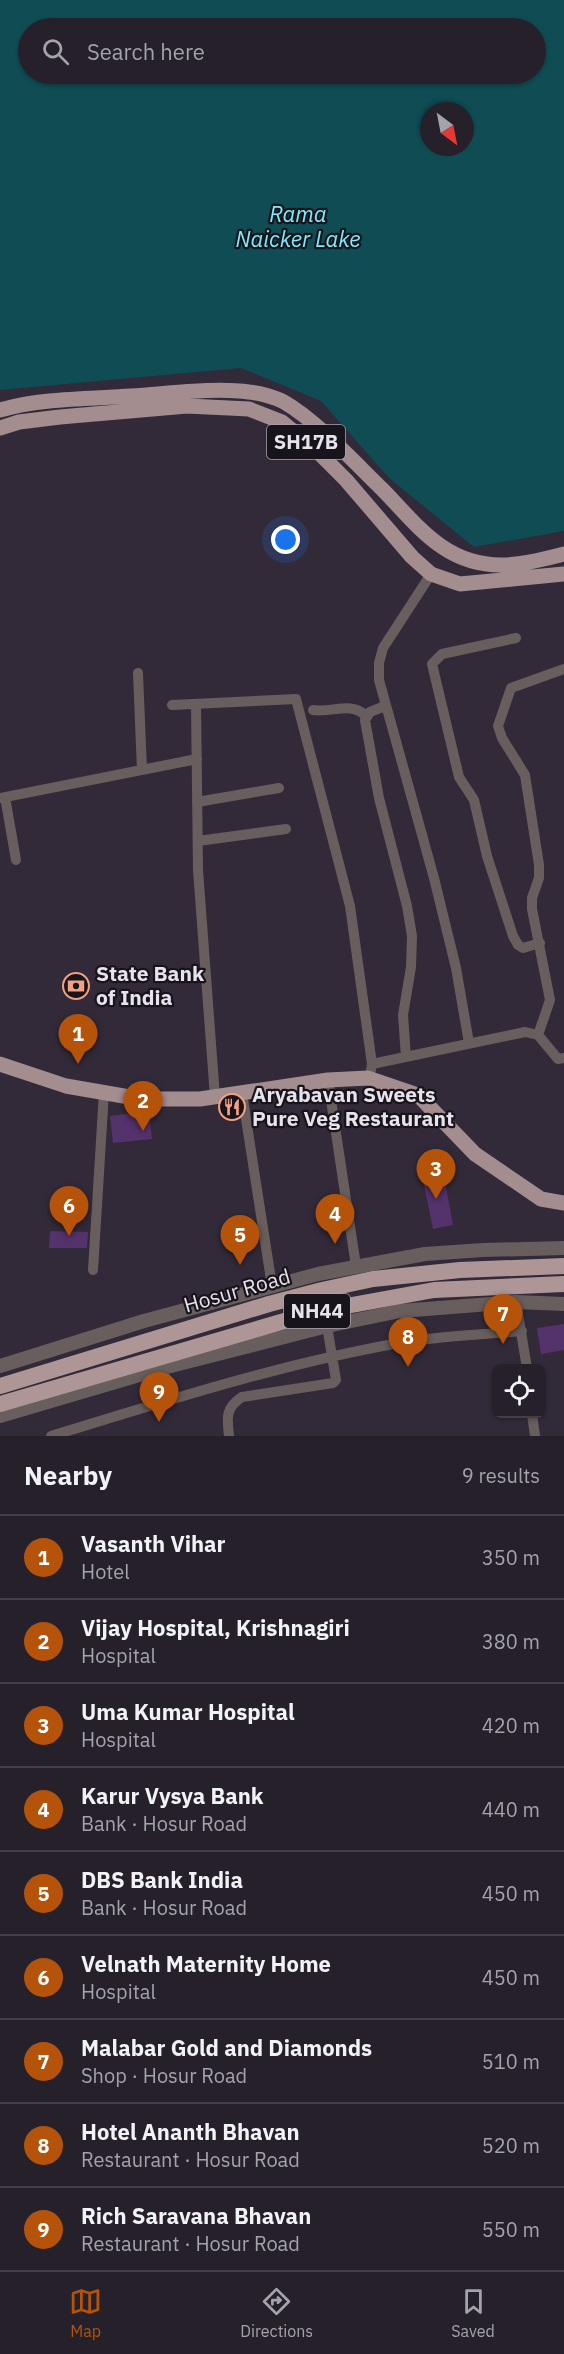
<!DOCTYPE html>
<html lang="en">
<head>
<meta charset="utf-8">
<style>
  :root { --surface:#26202b; --page:#2e2833; --text:#f1f3f6; --muted:#a4a3a9; --line:#423e47; --accent:#b45309 }
  body { margin:0; font-family:"IBM Plex Sans",sans-serif; background:var(--page); color:var(--text) }
  .controls { position:absolute; right:18px; bottom:18px; display:grid; overflow:hidden; border-radius:9px; box-shadow:0 2px 4px #0004 }
  .controls button { width:54px; height:54px; display:grid; place-items:center; padding:0; border:0; border-bottom:2px solid var(--line); background:var(--surface); color:var(--text); font:30px sans-serif }
  .compass { position:absolute; left:420px; top:102px; width:54px; height:54px; border-radius:50%; background:var(--surface); box-shadow:0 2px 4px #0004; rotate:148deg }
  .you { position:absolute; left:286px; top:540px; width:21px; height:21px; margin:-15px; border:4px solid #fff; border-radius:50%; background:#1a73e8; box-shadow:0 0 0 9px #1a73e833 }
  .badge { display:grid; place-items:center; width:39px; height:39px; border-radius:50%; background:var(--accent); color:#fff; font-size:20px; font-weight:700 }
  .pin { position:absolute; translate:-50% -50px; filter:drop-shadow(0 2px 3px #0008) }
  .pin::after { content:''; position:absolute; top:32px; width:21px; height:18px; background:inherit; clip-path:polygon(0 0,100% 0,50% 100%) }
  .list { margin:0; padding:0; list-style:none }
  h2 { display:flex; justify-content:space-between; align-items:center; height:78px; margin:0; padding:0 24px; font-size:26px }
  h2 small { font-size:20px; font-weight:400; color:var(--muted) }
  .list li { display:grid; grid-template-columns:39px 1fr auto; gap:18px; align-items:center; box-sizing:border-box; height:84px; padding:0 24px; border-top:2px solid var(--line) }
  .list b { display:block; font-size:22px; white-space:nowrap }
  .list p { margin:0; font-size:20px; white-space:nowrap; color:var(--muted) }
  .list em { font-size:20px; font-style:normal; color:var(--muted) }
  .icon { flex:none; width:33px; height:33px; fill:none; stroke:currentColor; stroke-width:2; stroke-linecap:round; stroke-linejoin:round }
  .map { position:relative; flex:none; width:564px; height:1436px; overflow:hidden }
  .search { position:absolute; background:var(--surface); box-shadow:0 2px 4px #0004; left:18px; right:18px; top:18px; height:66px; display:flex; align-items:center; gap:15px; box-sizing:border-box; padding:0 21px; border-radius:33px; color:var(--muted); font-size:22px }
  .sheet { height:834px; background:var(--surface) }
  nav { display:flex; justify-content:space-around; align-items:center; box-sizing:border-box; height:84px; border-top:2px solid var(--line); background:var(--surface); font-size:16px; color:var(--muted) }
  nav a { display:grid; justify-items:center; gap:3px }
  nav .on { color:var(--accent) }
  .map>svg:first-child { display:block }
  .water { fill:#0f4c54; fill-rule:evenodd }
  .building { fill:#54326c }
  .lines { fill:none; stroke-linecap:round; stroke-linejoin:round }
  .minor { stroke:#695e5e; stroke-width:10 }
  .tertiary { stroke:#695e5e; stroke-width:14 }
  .primary { stroke:#a38d8e; stroke-width:15 }
  .trunk { stroke:#ae9697; stroke-width:16 }
  .labels { text-anchor:middle; stroke-width:4.5; stroke-linejoin:round; paint-order:stroke }
  .shield { fill:#18141b; stroke:#a9a4ad; stroke-width:1.5 }
  .shield-label { font-size:20px; font-weight:bold; fill:#e7e2ec }
  .poi-label { font-size:21px; font-weight:bold; fill:#e7e2ec; stroke:#18141b; text-anchor:start }
  .street-label { font-size:21px; fill:#e7e2ec; stroke:#18141b }
  .water-label { font-size:22px; font-style:italic; fill:#7debfc; stroke:#18141b }
</style>
</head>
<body>
<div class="map">
<svg width="564" height="1436" viewBox="0 0 564 1436">
  <rect width="100%" height="100%" fill="#322a39"/>
  <!-- water -->
  <path class="water" d="M0 0H564V531L474 547 389 478 321 401 241 368 0 390ZM28 28H536V74H28ZM429 111H465V147H429Z"/>
  <!-- building -->
  <path class="building" d="M149 1111 152 1139 113 1143 110 1116Z
    M444 1176 453 1225 433 1229 423 1180Z
    M50 1231 88 1232 87 1248H49Z
    M564 1324V1350L541 1354 537 1328Z"/>
  <g class="lines">
    <!-- minor -->
    <path class="minor" d="M431 574 383 648 379 663V680L434 878 456 968 469 1043
      M516 638 442 654 432 664 459 777 474 800 487 856 513 936 518 945 523 948 540 943
      M138 673 142 770
      M196 704 198 870 215 1097
      M172 705 296 699 350 906 372 1064
      M385 706 370 712 365 720 379 798 407 906 412 936 411 967 403 1015 406 1057
      M313 710C332 713 351 701 366 716
      M5 797 16 860
      M0 798 197 759
      M197 802 279 788
      M198 841 286 829
      M538 1035 550 1000 532 909V898L539 878V865L525 775 502 738 498 726 511 688 564 669
      M371 1070 372 1064 525 1032 538 1035 558 1059 564 1058
      M328 1080 356 1266
      M242 1093 272 1286
      M93 1270 104 1092
      M516 1302 527 1368
      M163 1368 169 1400
      M532 1414 535 1436
      M51 1436C166 1401 281 1364 399 1343 439 1336 481 1335 522 1331
      M229 1436C227 1418 225 1408 242 1397L333 1383 336 1380 327 1326"/>
    <!-- tertiary -->
    <path class="tertiary" d="M0 1366 144 1321 318 1274 425 1254 483 1250 564 1248
      M0 1416 163 1368 327 1326 400 1311 516 1302 564 1304"/>
    <!-- primary -->
    <path class="primary" d="M0 410C42 398 88 399 131 396 166 394 215 387 249 392 259 393 275 397 284 402 317 421 355 463 383 490 418 526 445 565 501 565 522 565 544 559 564 554
      M0 428 19 422 60 417 187 406 249 409 282 422 315 449 346 480 412 557 431 574 460 584 564 574
      M0 1064 66 1086 141 1099H200L328 1080 368 1078 418 1095 475 1154 541 1199 564 1203"/>
    <!-- trunk -->
    <path class="trunk" d="M0 1386 269 1304 322 1290 373 1279 460 1270 564 1266
      M0 1404 319 1311 434 1290 564 1284"/>
  </g>
  <!-- icons -->
  <defs>
    <symbol id="bank-ring" viewBox="-11 -11 22 22"><circle r="9.5" fill="#18141b" stroke="#f2a081" stroke-width="1.5"/><path d="M-6-4H6V4H-6ZM0-2.3a2.3 2.3 0 1 0 0 4.6a2.3 2.3 0 1 0 0-4.6Z" fill="#f2a081"/></symbol>
    <symbol id="restaurant-ring" viewBox="-11 -11 22 22"><circle r="9.5" fill="#18141b" stroke="#f2a081" stroke-width="1.5"/><path d="M-5-6h1v4h1v-4h1v4h1v-4h1v5L-1.5 .5V6h-2V.5L-5-1ZM5-6V6H3V1.5H1.5Q1.5-4 5-6Z" fill="#f2a081"/></symbol>
  </defs>
  <g fill-rule="evenodd">
    <use href="#bank-ring" x="61" y="971" width="30" height="30"/>
    <use href="#restaurant-ring" x="217" y="1092" width="30" height="30"/>
  </g>
  <g class="labels">
    <!-- shield labels -->
    <g class="shield">
      <rect x="267" y="425" width="78" height="34" rx="4.5"/>
      <rect x="284" y="1294" width="66" height="34" rx="4.5"/>
    </g>
    <g class="shield-label">
      <text x="306" y="449">SH17B</text>
      <text x="317" y="1318">NH44</text>
    </g>
    <!-- poi labels -->
    <g class="poi-label">
      <text x="96" y="981">State Bank<tspan x="96" dy="24">of India</tspan></text>
      <text x="252" y="1102">Aryabavan Sweets<tspan x="252" dy="24">Pure Veg Restaurant</tspan></text>
    </g>
    <!-- street labels -->
    <g class="street-label">
      <text transform="translate(237 1291) rotate(-16)" y="7">Hosur Road</text>
    </g>
    <!-- water labels -->
    <g class="water-label">
      <text x="298" y="222">Rama<tspan x="298" dy="25">Naicker Lake</tspan></text>
    </g>
  </g>
</svg>
<div class="controls">
<button><svg class="icon" aria-label="locate" viewBox="0 0 24 24"><circle cx="12" cy="12" r="6"/><path d="M12 2v4M12 18v4M2 12h4M18 12h4"/></svg></button>
</div>
<svg class="compass" viewBox="-18 -18 36 36"><path d="M0-13l5 13h-10z" fill="#e53935"/><path d="M0 13l5-13h-10z" fill="#a4a3a9"/></svg>
<div class="you"></div>
<div class="pin badge" style="left:78px;top:1064px">1</div>
<div class="pin badge" style="left:143px;top:1131px">2</div>
<div class="pin badge" style="left:436px;top:1199px">3</div>
<div class="pin badge" style="left:335px;top:1244px">4</div>
<div class="pin badge" style="left:240px;top:1265px">5</div>
<div class="pin badge" style="left:69px;top:1236px">6</div>
<div class="pin badge" style="left:503px;top:1344px">7</div>
<div class="pin badge" style="left:408px;top:1367px">8</div>
<div class="pin badge" style="left:159px;top:1422px">9</div>
<div class="search"><svg class="icon" aria-label="search" viewBox="0 0 24 24"><circle cx="10" cy="10" r="6"/><path d="M15 15l6 6"/></svg>Search here</div>
</div>
<section class="sheet">
<h2>Nearby<small>9 results</small></h2>
<ul class="list">
<li><span class="badge">1</span><div><b>Vasanth Vihar</b><p>Hotel</p></div><em>350 m</em></li>
<li><span class="badge">2</span><div><b>Vijay Hospital, Krishnagiri</b><p>Hospital</p></div><em>380 m</em></li>
<li><span class="badge">3</span><div><b>Uma Kumar Hospital</b><p>Hospital</p></div><em>420 m</em></li>
<li><span class="badge">4</span><div><b>Karur Vysya Bank</b><p>Bank · Hosur Road</p></div><em>440 m</em></li>
<li><span class="badge">5</span><div><b>DBS Bank India</b><p>Bank · Hosur Road</p></div><em>450 m</em></li>
<li><span class="badge">6</span><div><b>Velnath Maternity Home</b><p>Hospital</p></div><em>450 m</em></li>
<li><span class="badge">7</span><div><b>Malabar Gold and Diamonds</b><p>Shop · Hosur Road</p></div><em>510 m</em></li>
<li><span class="badge">8</span><div><b>Hotel Ananth Bhavan</b><p>Restaurant · Hosur Road</p></div><em>520 m</em></li>
<li><span class="badge">9</span><div><b>Rich Saravana Bhavan</b><p>Restaurant · Hosur Road</p></div><em>550 m</em></li>
</ul>
</section>
<nav>
<a class="on"><svg class="icon" aria-label="map" viewBox="0 0 24 24"><path d="M3 6l6-2 6 2 6-2v14l-6 2-6-2-6 2zM9 4v14M15 6v14"/></svg>Map</a>
<a><svg class="icon" aria-label="directions" viewBox="0 0 24 24"><path d="M12 3l9 9-9 9-9-9zM9 14v-3h6M13 9l2 2-2 2"/></svg>Directions</a>
<a><svg class="icon" aria-label="saved" viewBox="0 0 24 24"><path d="M7 4h10v16l-5-4-5 4z"/></svg>Saved</a>
</nav>
</body>
</html>
